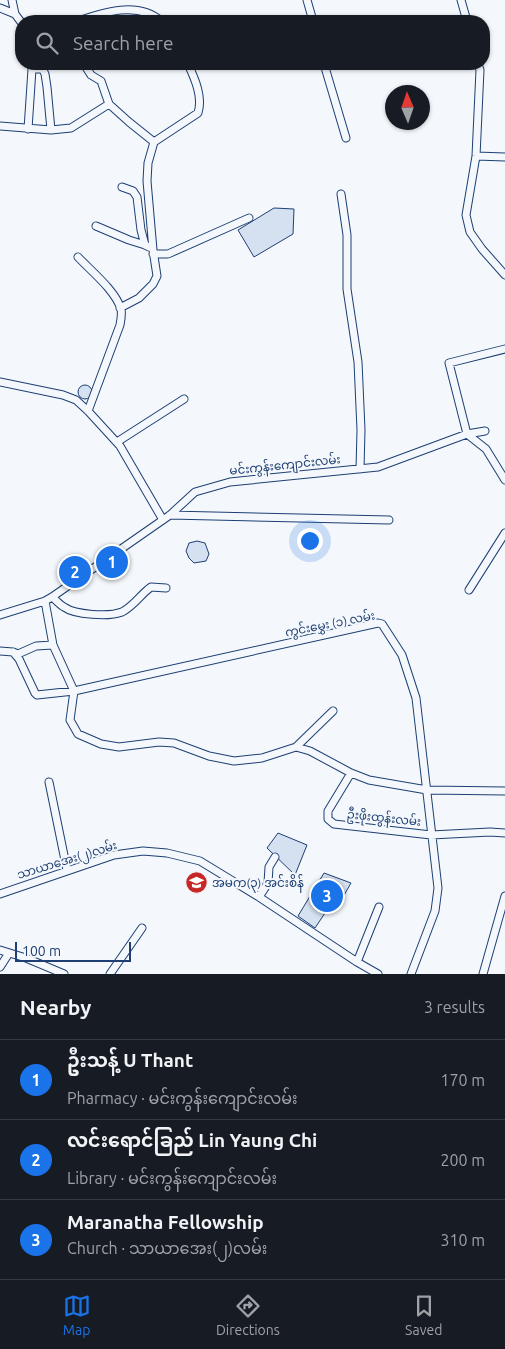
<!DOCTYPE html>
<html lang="en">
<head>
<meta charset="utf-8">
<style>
  :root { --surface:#171b24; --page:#242831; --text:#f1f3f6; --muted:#9ea1a6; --line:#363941; --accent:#1a73e8 }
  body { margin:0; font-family:Ubuntu,"Noto Sans Myanmar",sans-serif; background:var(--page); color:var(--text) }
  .compass { position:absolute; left:385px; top:85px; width:45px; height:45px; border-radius:50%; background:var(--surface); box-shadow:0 1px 4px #0004; rotate:358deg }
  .scale { position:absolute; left:15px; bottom:12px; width:116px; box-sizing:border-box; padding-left:5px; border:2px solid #1d3f73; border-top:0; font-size:14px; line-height:18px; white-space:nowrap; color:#1d3f73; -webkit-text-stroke:4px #f4f7fb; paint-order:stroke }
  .you { position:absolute; left:309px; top:540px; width:18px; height:18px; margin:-12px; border:4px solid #fff; border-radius:50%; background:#1a73e8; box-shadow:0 0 0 8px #1a73e833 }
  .badge { display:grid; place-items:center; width:32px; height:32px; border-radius:50%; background:var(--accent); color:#fff; font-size:16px; font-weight:700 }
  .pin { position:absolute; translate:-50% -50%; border:2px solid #fff; box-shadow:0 1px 5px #0006 }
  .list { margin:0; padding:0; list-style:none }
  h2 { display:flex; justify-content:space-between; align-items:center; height:65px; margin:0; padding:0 20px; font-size:21px }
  h2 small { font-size:16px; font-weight:400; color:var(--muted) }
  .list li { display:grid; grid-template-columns:32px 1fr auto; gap:15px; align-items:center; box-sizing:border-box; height:80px; padding:0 20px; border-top:1px solid var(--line) }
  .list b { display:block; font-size:19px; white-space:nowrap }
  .list p { margin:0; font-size:16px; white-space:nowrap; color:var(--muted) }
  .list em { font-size:16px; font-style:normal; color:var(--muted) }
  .icon { flex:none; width:28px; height:28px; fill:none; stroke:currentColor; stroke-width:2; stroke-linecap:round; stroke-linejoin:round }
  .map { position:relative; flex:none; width:505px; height:974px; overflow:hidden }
  .search { position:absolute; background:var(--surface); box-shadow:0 1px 4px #0004; left:15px; right:15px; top:15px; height:55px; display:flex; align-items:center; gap:12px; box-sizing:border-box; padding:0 18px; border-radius:20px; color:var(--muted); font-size:19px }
  .sheet { height:305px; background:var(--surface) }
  nav { display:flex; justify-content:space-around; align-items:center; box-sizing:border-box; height:70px; border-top:1px solid var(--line); background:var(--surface); font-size:14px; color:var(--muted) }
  nav a { display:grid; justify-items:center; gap:2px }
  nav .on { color:var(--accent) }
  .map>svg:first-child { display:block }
  .building { fill:#d5e0f0; stroke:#1d3f73 }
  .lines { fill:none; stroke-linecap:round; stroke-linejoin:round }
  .street-casing { stroke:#1d3f73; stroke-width:9 }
  .street { stroke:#f4f7fb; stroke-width:7 }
  .labels { text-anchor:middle; stroke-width:4; stroke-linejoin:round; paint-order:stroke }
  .street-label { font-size:12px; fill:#1d3f73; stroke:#f4f7fb }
  .poi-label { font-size:12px; fill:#1d3f73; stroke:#f4f7fb; text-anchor:start }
</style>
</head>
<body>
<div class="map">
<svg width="505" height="974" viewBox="0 0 505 974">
  <rect width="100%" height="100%" fill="#f4f7fb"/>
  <!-- building -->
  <path class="building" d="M274 208 294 209 293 234 254 257 238 230Z
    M78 392a7 7 0 1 1 14 0a7 7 0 1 1-14 0Z
    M197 541 205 543 209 554 206 561 194 563 189 558 186 551 189 543Z
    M278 833 307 845 295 875 267 848Z
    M324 873 351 883 335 911 327 910 315 928 298 916Z"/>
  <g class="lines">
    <defs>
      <path id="street" d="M12 0 15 14
        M307 0 313 21
        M461 0 467 21
        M0 8 15 14 21 22
        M78 21C104 12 138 1 161 21
        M84 64 91 75 101 81 109 104 129 122 154 142
        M324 64 346 138
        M478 64 480 70 476 156 466 215 470 232 482 249 505 275
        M0 126 51 130 47 87 45 74 40 64
        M28 129 32 69H42
        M51 130 71 128 109 104
        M476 156 505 157
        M122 187 133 191 137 197 141 230 145 245
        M341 194 347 235V289L358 362 361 430 360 469
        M96 226 129 240 145 245 149 247
        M153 254H168L249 218
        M78 257C91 271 115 290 121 309 122 314 121 320 120 325L88 411
        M120 308 139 298 153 284 157 276 153 250 147 181 148 163 154 142 198 113C203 97 195 79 188 64
        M505 349 449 363 467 434 486 449 505 480
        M0 382 63 395 76 400 88 411 120 446 163 520
        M117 442 184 399
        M170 515 389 520
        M469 590 505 533
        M52 597C56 600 60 605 64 607 75 615 109 617 122 612 134 606 141 594 151 587L166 588
        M45 601 53 645
        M0 615 45 601 52 597 170 515 195 492 230 482 378 467 467 434 485 431
        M0 651 13 652 18 654 36 646 53 645 74 691 70 720 78 734 101 744 119 747 159 742 174 743 209 756 234 761 262 758 296 747 310 751 351 773 369 780 427 790 505 791
        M13 652 19 659 35 693 37 695 74 691 378 623 382 624 402 655 416 698 438 888 435 911 411 974
        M296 747 333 711
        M351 773 328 811V819L334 824 431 835 490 832 505 833
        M49 782 67 870
        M0 894 114 855 143 851 167 853 200 861 259 897 357 962 378 974
        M259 897 268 883 269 867 275 857
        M0 950 26 958 64 974
        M357 962 379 907
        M0 967 9 953
        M110 974 142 928
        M483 974 505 896"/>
    </defs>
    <!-- street casing -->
    <use href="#street" class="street-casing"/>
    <!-- street -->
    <use href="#street" class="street"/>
  </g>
  <!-- icons -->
  <defs>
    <symbol id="school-disc" viewBox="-11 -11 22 22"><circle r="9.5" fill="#c62828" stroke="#f4f7fb"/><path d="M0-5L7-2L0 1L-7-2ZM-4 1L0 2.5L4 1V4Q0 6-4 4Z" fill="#fff"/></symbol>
  </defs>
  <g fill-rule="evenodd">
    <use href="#school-disc" x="184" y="870" width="25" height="25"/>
  </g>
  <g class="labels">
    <!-- street labels -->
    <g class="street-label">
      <text transform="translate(285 465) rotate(-6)" y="4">မင်းကွန်းကျောင်းလမ်း</text>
      <text transform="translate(330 624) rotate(-11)" y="4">ကွင်းမွှေး (၁) လမ်း</text>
      <text transform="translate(384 818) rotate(6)" y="4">ဦးဖိုးထွန်းလမ်း</text>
      <text transform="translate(67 860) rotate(-17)" y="4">သာယာအေး(၂)လမ်း</text>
    </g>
    <!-- poi labels -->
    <g class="poi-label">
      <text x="212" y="887">အမက(၃) အင်းစိန်</text>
    </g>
  </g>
</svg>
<svg class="compass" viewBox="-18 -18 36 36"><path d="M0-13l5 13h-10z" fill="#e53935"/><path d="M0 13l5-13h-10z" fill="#9ea1a6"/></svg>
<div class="scale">100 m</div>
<div class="you"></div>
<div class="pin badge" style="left:112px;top:562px">1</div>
<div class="pin badge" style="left:75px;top:572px">2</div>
<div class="pin badge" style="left:327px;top:896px">3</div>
<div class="search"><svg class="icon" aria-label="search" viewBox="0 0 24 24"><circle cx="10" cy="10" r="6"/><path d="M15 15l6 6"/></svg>Search here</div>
</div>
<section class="sheet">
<h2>Nearby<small>3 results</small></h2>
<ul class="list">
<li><span class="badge">1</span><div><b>ဦးသန့် U Thant</b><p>Pharmacy · မင်းကွန်းကျောင်းလမ်း</p></div><em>170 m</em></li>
<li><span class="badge">2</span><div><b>လင်းရောင်ခြည် Lin Yaung Chi</b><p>Library · မင်းကွန်းကျောင်းလမ်း</p></div><em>200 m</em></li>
<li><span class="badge">3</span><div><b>Maranatha Fellowship</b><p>Church · သာယာအေး(၂)လမ်း</p></div><em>310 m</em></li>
</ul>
</section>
<nav>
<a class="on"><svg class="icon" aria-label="map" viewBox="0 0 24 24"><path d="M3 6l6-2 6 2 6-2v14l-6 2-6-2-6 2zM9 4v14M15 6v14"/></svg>Map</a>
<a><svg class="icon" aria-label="directions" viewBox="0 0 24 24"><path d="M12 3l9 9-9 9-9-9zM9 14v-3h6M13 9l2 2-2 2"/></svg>Directions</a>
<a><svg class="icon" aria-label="saved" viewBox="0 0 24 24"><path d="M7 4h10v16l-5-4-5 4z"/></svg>Saved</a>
</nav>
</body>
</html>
